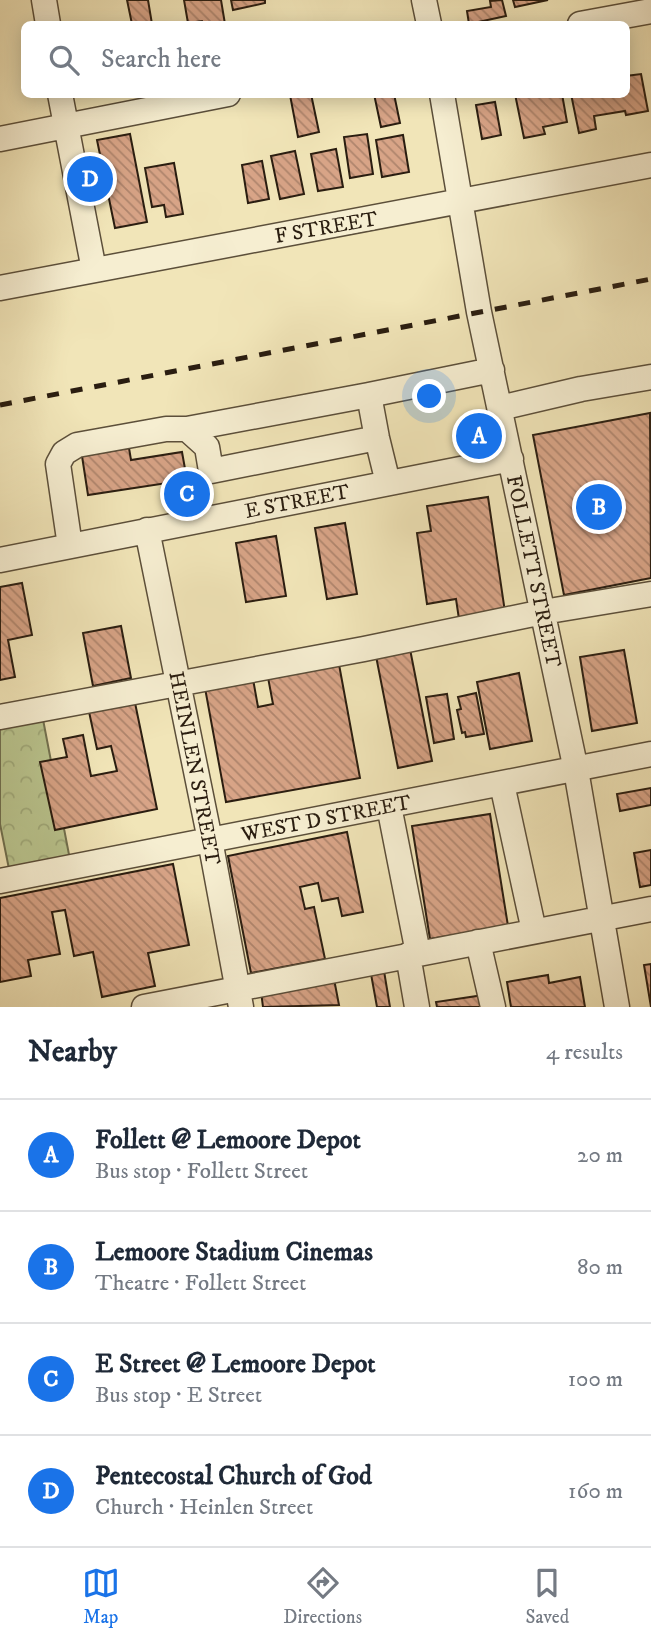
<!DOCTYPE html>
<html lang="en">
<head>
<meta charset="utf-8">
<style>
  :root { --surface:#fff; --page:#f6f6f7; --text:#1f2937; --muted:#747a83; --line:#e0e1e3; --accent:#1a73e8 }
  body { margin:0; font-family:"IM FELL DW Pica",serif; background:var(--page); color:var(--text) }
  .you { position:absolute; left:430px; top:397px; width:24px; height:24px; margin:-18px; border:5px solid #fff; border-radius:50%; background:#1a73e8; box-shadow:0 0 0 10px #1a73e833 }
  .badge { display:grid; place-items:center; width:46px; height:46px; border-radius:50%; background:var(--accent); color:#fff; font-size:23px; font-weight:700 }
  .pin { position:absolute; translate:-50% -50%; border:4px solid #fff; box-shadow:0 2px 7px #0006 }
  .list { margin:0; padding:0; list-style:none }
  h2 { display:flex; justify-content:space-between; align-items:center; height:91px; margin:0; padding:0 28px; font-size:30px }
  h2 small { font-size:23px; font-weight:400; color:var(--muted) }
  .list li { display:grid; grid-template-columns:46px 1fr auto; gap:21px; align-items:center; box-sizing:border-box; height:112px; padding:0 28px; border-top:2px solid var(--line) }
  .list b { display:block; font-size:26px; white-space:nowrap }
  .list p { margin:0; font-size:23px; white-space:nowrap; color:var(--muted) }
  .list em { font-size:23px; font-style:normal; color:var(--muted) }
  .icon { flex:none; width:38px; height:38px; fill:none; stroke:currentColor; stroke-width:2; stroke-linecap:round; stroke-linejoin:round }
  .map { position:relative; flex:none; width:651px; height:1007px; overflow:hidden }
  .search { position:absolute; background:var(--surface); box-shadow:0 4px 18px #0003; left:21px; right:21px; top:21px; height:77px; display:flex; align-items:center; gap:18px; box-sizing:border-box; padding:0 24px; border-radius:10px; color:var(--muted); font-size:26px }
  .sheet { height:539px; background:var(--surface) }
  nav { display:flex; justify-content:space-around; align-items:center; box-sizing:border-box; height:98px; border-top:2px solid var(--line); background:var(--surface); font-size:19px; color:var(--muted) }
  nav a { display:grid; justify-items:center; gap:4px }
  nav .on { color:var(--accent) }
  .map>svg:first-child { display:block }
  .park { fill:url(#park-crowns); stroke:#727150; stroke-width:2 }
  .building { fill:url(#building-back-hatch); stroke:#2a1d10; stroke-width:2 }
  .lines { fill:none; stroke-linecap:round; stroke-linejoin:round }
  .minor-casing { stroke:#5c4f3a; stroke-width:27 }
  .minor { stroke:#f6eed1; stroke-width:24 }
  .rail { stroke:#2a1d10; stroke-width:5; stroke-dasharray:12 12; stroke-linecap:butt }
  .labels { text-anchor:middle; stroke-width:7; stroke-linejoin:round; paint-order:stroke }
  .street-label { font-size:21px; fill:#2a1d10; stroke:#f6eed1 }
</style>
</head>
<body>
<div class="map">
<svg width="651" height="1007" viewBox="0 0 651 1007">
  <defs>
    <pattern id="park-crowns" width="20" height="18" patternUnits="userSpaceOnUse" patternTransform="scale(1.75)"><rect width="20" height="18" fill="#bac58f"/><path d="M2 6a3 3 0 1 1 6 0M12 15a3 3 0 1 1 6 0" fill="none" stroke="#a0a97a"/></pattern>
    <pattern id="building-back-hatch" width="6" height="6" patternUnits="userSpaceOnUse" patternTransform="scale(1.75)"><rect width="6" height="6" fill="#d8a487"/><path d="M-1 5l2 2M0 0l6 6M5-1l2 2" fill="none" stroke="#af856d"/></pattern>
  </defs>
  <rect width="100%" height="100%" fill="#f1e5b8"/>
  <filter id="stains"><feTurbulence type="fractalNoise" baseFrequency=".00286" numOctaves="4"/><feColorMatrix values="0 0 0 0 .2 0 0 0 0 .09 0 0 0 0 .02 0 0 0 .5 -.17"/></filter>
  <radialGradient id="worn" r=".72"><stop offset=".6" stop-color="#630" stop-opacity="0"/><stop offset="1" stop-color="#630" stop-opacity=".3"/></radialGradient>
  <!-- park -->
  <path class="park" d="M41 709 71 865 11 879 0 824V717Z"/>
  <!-- building -->
  <path class="building" d="M127 0H148L152 24H132Z
    M184 0H221L225 24H203L202 21 188 23Z
    M231 0H265V3L233 10Z
    M502 0 506 16 469 24 467 11 491 7 490 1Z
    M513 0H548L515 7Z
    M641 74 648 111 626 115 625 111 594 116 596 129 579 133 571 94H626V76Z
    M311 94 319 132 298 137 290 95Z
    M374 94H394L400 123 381 127Z
    M515 94H562L567 122 543 127 545 134 524 138Z
    M495 102 501 135 482 139 476 105Z
    M130 134 147 222 115 228 97 140Z
    M367 134 373 174 350 178 344 137Z
    M403 135 409 172 382 177 376 140Z
    M336 149 343 187 318 191 311 154Z
    M295 151 304 194 280 199 271 156Z
    M262 161 269 199 248 203 242 165Z
    M174 163 183 214 166 217 164 205 152 207 145 168Z
    M650 413 651 578 564 595 533 435Z
    M129 448 131 460 182 452 187 480 88 495 82 456Z
    M488 497 505 612 459 619 456 599 427 604 417 533 431 531 427 506Z
    M345 523 357 594 327 599 315 528Z
    M276 536 286 596 246 602 236 543Z
    M22 583 32 635 8 640 15 677 0 680V587Z
    M121 626 131 678 93 686 83 633Z
    M409 644 432 761 398 768 375 651Z
    M624 650 637 723 592 731 580 657Z
    M338 659 360 778 226 802 205 688 253 679 258 707 273 704 267 672Z
    M519 673 532 741 490 749 477 682Z
    M476 693 484 734 466 737 465 732 462 733 457 710 461 709 458 697Z
    M447 694 454 739 434 743 426 697Z
    M134 698 157 809 55 830 40 762 67 757 63 739 83 735 91 776 117 771 111 746 97 749 88 707Z
    M651 788V805L620 811 617 794Z
    M490 814 508 926 430 939 412 826Z
    M347 832 363 912 342 916 338 898 322 901 318 883 300 887 305 909 314 907 325 959 251 973 228 856Z
    M651 850V885L640 887 634 853Z
    M173 864 189 945 148 953 155 986 102 997 93 952 74 956 65 910 52 912 60 954 28 960 31 976 0 982V898Z
    M651 964V1007L644 965Z
    M384 971 390 1007H377L371 974Z
    M548 975 549 983 580 977 585 1007H511L507 982Z
    M334 979 339 1005 263 1007 261 991Z
    M484 995 486 1007H437L436 1002Z"/>
  <g class="lines">
    <defs>
      <path id="minor" d="M44 0 48 24
        M424 0 429 24
        M580 24 651 11
        M60 94 94 270
        M442 94 479 312 576 770 617 1007
        M0 139 228 94
        M0 288 651 165
        M500 408 581 389 651 377
        M187 429 369 395
        M388 483 377 438 369 395 492 370
        M147 530 210 840 241 1007
        M70 546 58 464 64 453 77 445 166 429H187L207 447 211 471 377 438
        M0 560 511 459
        M0 717 364 649 543 612 651 594
        M502 784 534 931
        M389 806 418 953
        M0 881 651 754
        M478 942 493 1007
        M408 955 417 1007
        M144 1007 651 909"/>
    </defs>
    <!-- minor casing -->
    <use href="#minor" class="minor-casing"/>
    <!-- minor -->
    <use href="#minor" class="minor"/>
    <!-- rail -->
    <path class="rail" d="M0 405 651 279"/>
  </g>
  <g class="labels">
    <!-- street labels -->
    <g class="street-label">
      <text transform="translate(326 227) rotate(-10)" y="7">F STREET</text>
      <text transform="translate(297 501) rotate(-11)" y="7">E STREET</text>
      <text transform="translate(534 571) rotate(78)" y="7">FOLLETT STREET</text>
      <text transform="translate(195 768) rotate(79)" y="7">HEINLEN STREET</text>
      <text transform="translate(326 818) rotate(-11)" y="7">WEST D STREET</text>
    </g>
  </g>
  <rect width="100%" height="100%" filter="url(#stains)"/>
  <rect width="100%" height="100%" fill="url(#worn)"/>
</svg>
<div class="you"></div>
<div class="pin badge" style="left:479px;top:436px">A</div>
<div class="pin badge" style="left:599px;top:507px">B</div>
<div class="pin badge" style="left:187px;top:494px">C</div>
<div class="pin badge" style="left:90px;top:179px">D</div>
<div class="search"><svg class="icon" aria-label="search" viewBox="0 0 24 24"><circle cx="10" cy="10" r="6"/><path d="M15 15l6 6"/></svg>Search here</div>
</div>
<section class="sheet">
<h2>Nearby<small>4 results</small></h2>
<ul class="list">
<li><span class="badge">A</span><div><b>Follett @ Lemoore Depot</b><p>Bus stop · Follett Street</p></div><em>20 m</em></li>
<li><span class="badge">B</span><div><b>Lemoore Stadium Cinemas</b><p>Theatre · Follett Street</p></div><em>80 m</em></li>
<li><span class="badge">C</span><div><b>E Street @ Lemoore Depot</b><p>Bus stop · E Street</p></div><em>100 m</em></li>
<li><span class="badge">D</span><div><b>Pentecostal Church of God</b><p>Church · Heinlen Street</p></div><em>160 m</em></li>
</ul>
</section>
<nav>
<a class="on"><svg class="icon" aria-label="map" viewBox="0 0 24 24"><path d="M3 6l6-2 6 2 6-2v14l-6 2-6-2-6 2zM9 4v14M15 6v14"/></svg>Map</a>
<a><svg class="icon" aria-label="directions" viewBox="0 0 24 24"><path d="M12 3l9 9-9 9-9-9zM9 14v-3h6M13 9l2 2-2 2"/></svg>Directions</a>
<a><svg class="icon" aria-label="saved" viewBox="0 0 24 24"><path d="M7 4h10v16l-5-4-5 4z"/></svg>Saved</a>
</nav>
</body>
</html>
